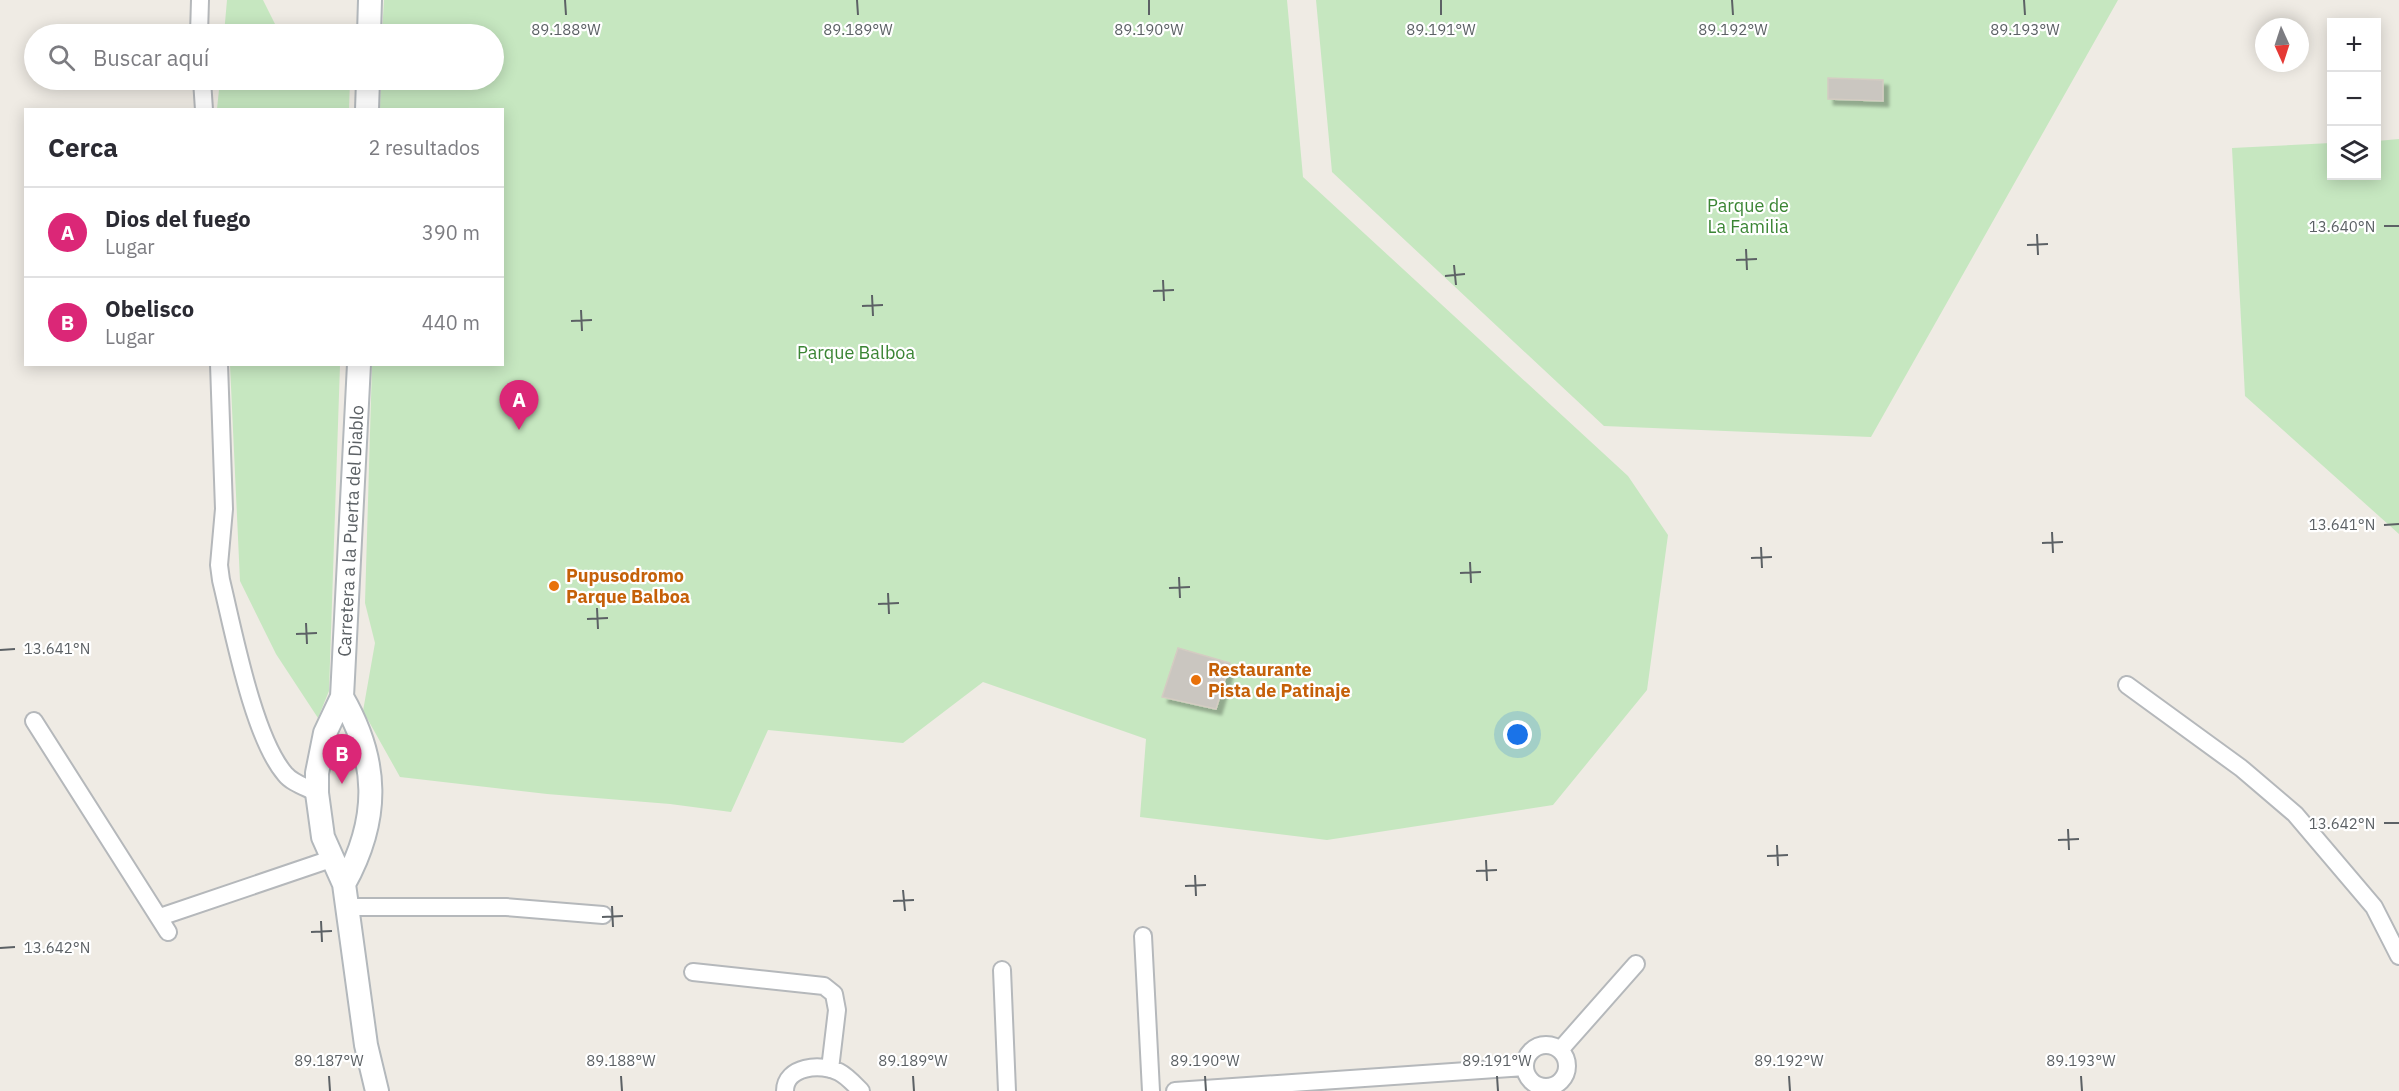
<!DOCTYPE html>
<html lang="es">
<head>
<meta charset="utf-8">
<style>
  :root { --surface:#fff; --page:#f2f2f3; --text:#2b2b33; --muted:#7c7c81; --line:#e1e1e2; --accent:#db2777 }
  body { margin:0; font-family:"IBM Plex Sans",sans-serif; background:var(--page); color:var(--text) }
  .controls { position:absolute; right:18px; top:18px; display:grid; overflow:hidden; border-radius:0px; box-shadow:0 3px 15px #0003 }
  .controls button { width:54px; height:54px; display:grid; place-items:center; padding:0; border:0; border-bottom:2px solid var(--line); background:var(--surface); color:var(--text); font:30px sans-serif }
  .compass { position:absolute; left:2255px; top:18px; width:54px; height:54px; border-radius:50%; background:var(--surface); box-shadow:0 3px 15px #0003; rotate:177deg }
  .you { position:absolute; left:1518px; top:735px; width:21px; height:21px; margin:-15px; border:4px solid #fff; border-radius:50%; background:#1a73e8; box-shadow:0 0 0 9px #1a73e833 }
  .badge { display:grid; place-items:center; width:39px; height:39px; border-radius:50%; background:var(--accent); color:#fff; font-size:20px; font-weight:700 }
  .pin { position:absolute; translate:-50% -50px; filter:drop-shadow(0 2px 3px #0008) }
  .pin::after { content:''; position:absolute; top:32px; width:21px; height:18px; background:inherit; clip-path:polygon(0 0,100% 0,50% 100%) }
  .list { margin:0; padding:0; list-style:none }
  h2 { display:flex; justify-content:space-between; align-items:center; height:78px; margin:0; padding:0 24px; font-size:26px }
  h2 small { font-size:20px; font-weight:400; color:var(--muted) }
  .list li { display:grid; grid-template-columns:39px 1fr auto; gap:18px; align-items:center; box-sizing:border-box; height:90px; padding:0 24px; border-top:2px solid var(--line) }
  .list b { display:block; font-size:22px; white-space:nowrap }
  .list p { margin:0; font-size:20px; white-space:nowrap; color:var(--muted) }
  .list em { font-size:20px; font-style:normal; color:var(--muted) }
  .icon { flex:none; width:33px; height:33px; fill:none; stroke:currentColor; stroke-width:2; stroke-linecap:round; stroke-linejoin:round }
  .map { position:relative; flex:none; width:2399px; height:1091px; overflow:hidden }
  .search { position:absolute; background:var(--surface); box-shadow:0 3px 15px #0003; left:24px; top:24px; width:480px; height:66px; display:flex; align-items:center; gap:15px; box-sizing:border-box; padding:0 21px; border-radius:33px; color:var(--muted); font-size:22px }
  .panel { position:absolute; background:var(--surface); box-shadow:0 3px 15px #0003; left:24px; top:108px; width:480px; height:258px; border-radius:0px }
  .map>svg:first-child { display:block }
  .green { fill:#c6e7c0 }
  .building { fill:#cac6c0; stroke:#d4ccc2; stroke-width:1.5; filter:url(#shadow) }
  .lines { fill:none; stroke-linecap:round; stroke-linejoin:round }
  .minor-casing { stroke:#b5b8bb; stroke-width:20 }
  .secondary-casing { stroke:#b3b8bc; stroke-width:26 }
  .minor { stroke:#fff; stroke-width:16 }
  .secondary { stroke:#fff; stroke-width:22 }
  .ticks { fill:none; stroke:#5c6165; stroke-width:2 }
  .food-dot { fill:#e8710a; stroke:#fff; stroke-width:2 }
  .labels { text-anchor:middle; stroke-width:4.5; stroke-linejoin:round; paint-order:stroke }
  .park-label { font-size:18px; fill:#3b8534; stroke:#fff }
  .street-label { font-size:18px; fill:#5c6165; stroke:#fff }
  .food-label { font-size:18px; font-weight:bold; fill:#c56008; stroke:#fff; text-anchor:start }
  .ticks-label { font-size:15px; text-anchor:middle; fill:#5c6165; stroke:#fff; stroke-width:4.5; stroke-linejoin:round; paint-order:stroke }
</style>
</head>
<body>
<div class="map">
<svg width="2399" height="1091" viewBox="0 0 2399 1091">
  <defs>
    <filter id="shadow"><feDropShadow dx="5.5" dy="5.5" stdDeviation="1.5" flood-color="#0004"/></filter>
  </defs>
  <rect width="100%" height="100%" fill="#efebe4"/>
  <!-- green -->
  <path class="green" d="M227 0H263L280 34H224Z
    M384 0H1287L1303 177 1628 476 1668 535 1647 690 1553 805 1327 840 1140 817 1146 739 983 682 903 743 768 730 731 812 670 804 547 794 400 777 363 711 375 643 365 603 372 365 502 364V110L380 109 381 80H494V34H382Z
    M1316 0H2118L1871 437 1604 426 1332 172Z
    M220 80H350L349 109H217Z
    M2399 139V534L2245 396 2232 148 2331 143 2332 176H2376L2377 141Z
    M230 365H340L329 691 318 718 276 654 240 581Z"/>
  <!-- building -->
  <path class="building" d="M1828 78 1883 80V101L1828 99Z
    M1178 648 1230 663 1216 709 1162 697Z"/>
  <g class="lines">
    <defs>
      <path id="minor" d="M199 34 200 0
        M202 80 204 110
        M219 364 224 509 219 565 221 580C233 629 253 737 285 774 292 783 306 787 317 793
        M2127 685 2241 768 2295 814 2374 907 2399 956
        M34 721 168 932
        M346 907H506L603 915
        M160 917 331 859
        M1143 936 1151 1091
        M1002 970 1007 1091
        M693 972 824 986 834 994 837 1010 830 1069
        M1525 1066a21 21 0 1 1 42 0a21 21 0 1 1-42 0Z
        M1560 1050 1636 964
        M785 1091C785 1066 821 1063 839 1072 847 1076 855 1085 861 1091
        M1175 1091 1525 1067"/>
      <path id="secondary" d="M369 34 370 0
        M367 110 368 80
        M359 364 342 697 325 733 317 773V793L323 837 344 884 366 1045 377 1091
        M342 697C379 761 380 819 344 884"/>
    </defs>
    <!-- minor casing -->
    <use href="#minor" class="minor-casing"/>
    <!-- secondary casing -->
    <use href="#secondary" class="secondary-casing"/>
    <!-- minor -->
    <use href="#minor" class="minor"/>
    <!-- secondary -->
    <use href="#secondary" class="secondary"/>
  </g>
  <!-- ticks -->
  <path class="ticks" d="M565 0 566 15M857 0 858 15M1149 0V15M1441 0V15M1732 0 1733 15M2024 0 2025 15M2384 226H2399M2037 234 2038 255M2027 245 2048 244M1746 249 1747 270M1736 260 1757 259M1454 265 1456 285M1445 276 1465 274M1163 280 1164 301M1153 291 1174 290M872 295 873 316M862 306 883 305M581 310 582 331M571 321 592 320M2384 525 2399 524M2052 532 2053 553M2042 543 2063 542M1761 547 1762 568M1751 558 1772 557M1470 562 1471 583M1460 573 1481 572M1179 577 1180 598M1169 588 1190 587M888 593 889 614M878 604 899 603M597 608 598 629M587 619 608 618M306 623 307 644M296 634 317 633M0 650 15 649M2384 823H2399M2068 829 2069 850M2058 840 2079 839M1777 845 1778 866M1767 856 1788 855M1486 860 1487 881M1476 871 1497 870M1195 875 1196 896M1185 886 1206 885M903 890 905 911M893 901 914 900M612 906 613 927M602 917 623 916M321 921 322 942M311 932 332 931M0 948 15 947M329 1076 330 1091M621 1076 622 1091M913 1076 914 1091M1205 1076 1206 1091M1497 1076 1498 1091M1789 1076 1790 1091M2081 1076 2082 1091"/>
  <!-- markers -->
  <g class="food-dot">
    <circle cx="554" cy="586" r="6"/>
    <circle cx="1196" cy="680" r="6"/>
  </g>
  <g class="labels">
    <!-- park labels -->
    <g class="park-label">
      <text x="1748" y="212">Parque de<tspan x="1748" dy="21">La Familia</tspan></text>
      <text x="856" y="359">Parque Balboa</text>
    </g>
    <!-- street labels -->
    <g class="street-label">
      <text transform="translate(351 531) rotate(-87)" y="6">Carretera a la Puerta del Diablo</text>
    </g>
    <!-- food labels -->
    <g class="food-label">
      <text x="566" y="582">Pupusodromo<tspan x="566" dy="21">Parque Balboa</tspan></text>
      <text x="1208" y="676">Restaurante<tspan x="1208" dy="21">Pista de Patinaje</tspan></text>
    </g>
  </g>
  <g class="ticks-label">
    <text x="566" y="35">89.188°W</text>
    <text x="858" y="35">89.189°W</text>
    <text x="1149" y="35">89.190°W</text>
    <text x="1441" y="35">89.191°W</text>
    <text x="1733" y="35">89.192°W</text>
    <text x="2025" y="35">89.193°W</text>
    <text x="2342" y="232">13.640°N</text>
    <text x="2342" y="530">13.641°N</text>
    <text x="57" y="654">13.641°N</text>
    <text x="2342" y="829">13.642°N</text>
    <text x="57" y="953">13.642°N</text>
    <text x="329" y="1066">89.187°W</text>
    <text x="621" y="1066">89.188°W</text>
    <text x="913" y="1066">89.189°W</text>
    <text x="1205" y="1066">89.190°W</text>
    <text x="1497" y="1066">89.191°W</text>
    <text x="1789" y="1066">89.192°W</text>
    <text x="2081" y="1066">89.193°W</text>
  </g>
</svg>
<div class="controls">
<button>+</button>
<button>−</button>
<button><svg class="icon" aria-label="layers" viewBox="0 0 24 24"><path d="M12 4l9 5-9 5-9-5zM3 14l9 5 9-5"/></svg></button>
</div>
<svg class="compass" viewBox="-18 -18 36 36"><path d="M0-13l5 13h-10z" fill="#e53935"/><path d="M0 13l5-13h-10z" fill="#7c7c81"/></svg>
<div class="you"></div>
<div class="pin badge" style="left:519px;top:430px">A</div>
<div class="pin badge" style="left:342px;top:784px">B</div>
<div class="search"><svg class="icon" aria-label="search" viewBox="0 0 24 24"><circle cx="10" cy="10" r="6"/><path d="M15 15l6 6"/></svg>Buscar aquí</div>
<section class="panel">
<h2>Cerca<small>2 resultados</small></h2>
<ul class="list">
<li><span class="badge">A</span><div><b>Dios del fuego</b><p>Lugar</p></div><em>390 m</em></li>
<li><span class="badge">B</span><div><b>Obelisco</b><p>Lugar</p></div><em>440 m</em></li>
</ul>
</section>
</div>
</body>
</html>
